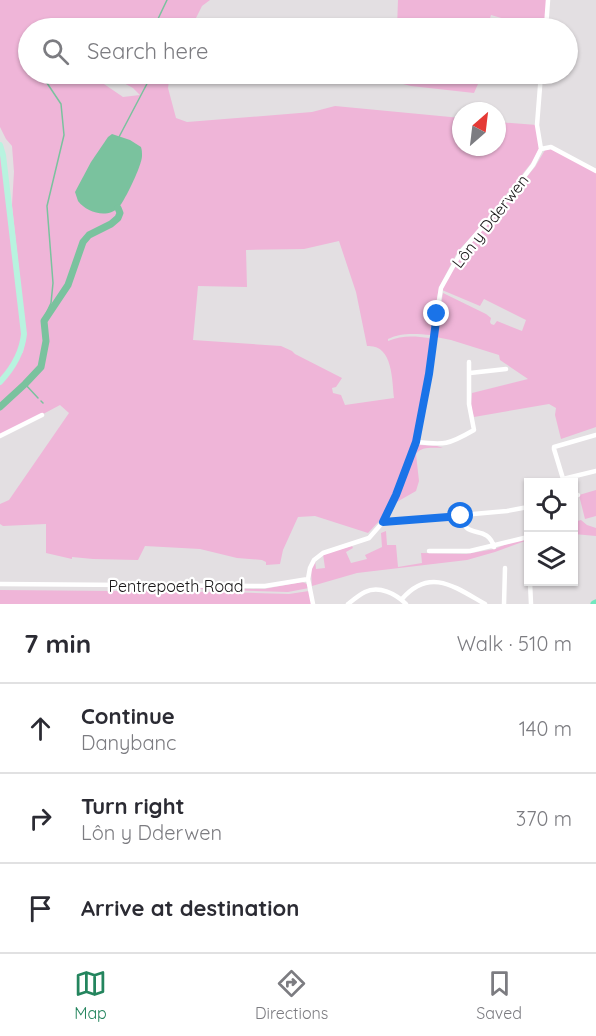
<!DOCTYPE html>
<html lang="en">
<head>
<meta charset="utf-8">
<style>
  :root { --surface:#fff; --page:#f7f7f7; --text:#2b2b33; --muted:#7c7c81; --line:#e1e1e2; --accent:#24855e }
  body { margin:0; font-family:Quicksand,sans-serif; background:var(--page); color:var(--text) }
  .controls { position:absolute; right:18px; bottom:18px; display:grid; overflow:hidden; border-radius:0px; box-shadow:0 2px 4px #0004 }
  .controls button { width:54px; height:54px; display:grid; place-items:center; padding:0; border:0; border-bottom:2px solid var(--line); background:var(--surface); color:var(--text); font:30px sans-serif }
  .compass { position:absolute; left:452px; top:102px; width:54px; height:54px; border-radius:50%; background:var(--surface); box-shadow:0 2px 4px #0004; rotate:28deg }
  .stop { position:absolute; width:18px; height:18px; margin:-14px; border:4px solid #1a73e8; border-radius:50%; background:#fff }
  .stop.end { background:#1a73e8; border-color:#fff; box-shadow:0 2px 6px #0008 }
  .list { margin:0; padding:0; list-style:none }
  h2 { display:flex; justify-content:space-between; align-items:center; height:78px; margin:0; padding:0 24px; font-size:26px }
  h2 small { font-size:20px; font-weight:400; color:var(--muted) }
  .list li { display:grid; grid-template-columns:39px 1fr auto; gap:18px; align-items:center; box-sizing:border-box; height:90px; padding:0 24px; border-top:2px solid var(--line) }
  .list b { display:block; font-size:22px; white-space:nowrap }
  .list p { margin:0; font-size:20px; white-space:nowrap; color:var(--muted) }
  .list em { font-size:20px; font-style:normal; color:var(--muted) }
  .icon { flex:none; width:33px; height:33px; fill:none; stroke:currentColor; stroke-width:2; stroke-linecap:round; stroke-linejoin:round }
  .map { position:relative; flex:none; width:596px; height:604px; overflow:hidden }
  .search { position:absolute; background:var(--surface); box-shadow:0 2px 4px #0004; left:18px; right:18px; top:18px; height:66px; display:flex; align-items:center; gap:15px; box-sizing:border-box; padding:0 21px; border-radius:33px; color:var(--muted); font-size:22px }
  .sheet { height:348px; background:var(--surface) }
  nav { display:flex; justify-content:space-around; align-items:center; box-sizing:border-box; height:84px; border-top:2px solid var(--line); background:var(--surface); font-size:16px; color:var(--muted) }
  nav a { display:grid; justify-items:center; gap:3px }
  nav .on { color:var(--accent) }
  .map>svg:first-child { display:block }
  .green { fill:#efb5d8; fill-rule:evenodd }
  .water { fill:#7ac29e }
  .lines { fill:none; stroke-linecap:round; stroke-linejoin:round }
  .stream { stroke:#7ac29e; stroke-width:1.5 }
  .river { stroke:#7ac29e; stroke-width:7 }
  .minor { stroke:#fff; stroke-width:4.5 }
  .secondary { stroke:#b8f3df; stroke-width:6 }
  .primary { stroke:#71e8bf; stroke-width:7 }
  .route { stroke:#1a73e8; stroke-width:8 }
  .labels { text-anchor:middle; stroke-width:4.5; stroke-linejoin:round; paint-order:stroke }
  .street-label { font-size:16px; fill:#181617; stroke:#fff }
</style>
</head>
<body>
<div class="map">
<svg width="596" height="604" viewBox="0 0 596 604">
  <rect width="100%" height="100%" fill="#e3dfe2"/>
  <!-- green -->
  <path class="green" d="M0 0H210L202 6 191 28H28V74H170L168 88 176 118 187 122 312 112 335 106 461 118V147H497V122L537 125 539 149 532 162 482 225 458 251 446 274 439 287 431 335C417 334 402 332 388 339V341C402 335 415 336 429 338L431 340 414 441 407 457 394 494 381 519 368 533 315 516 298 517 283 550 280 564 266 565V562L262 560 237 558 200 549 145 546 138 560 93 559 72 557V559L46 553V524L3 526 0 524V504L9 500 69 413 60 405 0 437V145L24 334 18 358 23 352 26 336 12 205 14 172 12 146 6 139 0 127ZM109 75 133 88 140 95 123 97 104 84ZM339 241 356 292 367 346C393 344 392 380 394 398L345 405 341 395 333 393 332 388 336 387 342 378 295 354 292 351 281 346 193 340 198 286 247 287 246 250 304 249Z
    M398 0H547L544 28H522L512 25V21L491 15 487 28H397Z
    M395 74H479L478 84 474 93 411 86 399 83Z
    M551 149 596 172V427L561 439 555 415 556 408 549 404 474 417 471 406 472 393 528 379 500 360 499 355 451 340 436 337 443 293 486 314 491 318 490 322 491 324 494 325 497 321 522 331 526 320 484 299 480 306 442 290 456 261 535 167 545 150Z
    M420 445 437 446 443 448C434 448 421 446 416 454L419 481 416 491 395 503 416 447Z
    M596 490V516L585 519 579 495Z
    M574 518V522L581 520 587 525 596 528V536L574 534Z
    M386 531 387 545H396L398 567 422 563 421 553 466 554 495 549 511 542 528 539V540L514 545 495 552 467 560 357 573 312 586 311 569 315 560 316 569 325 568 323 554 352 546 353 548 346 552 351 563 367 559 365 555 382 547 381 533Z
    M302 582 307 584 309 588 288 592 196 589V588L264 589Z
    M0 590 226 592 289 594 309 591 312 604H0Z"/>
  <!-- water -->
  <path class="water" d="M112 134 130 140 141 147C142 150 142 153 142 156 142 165 125 200 119 207 108 219 87 213 78 201 77 198 76 195 75 192L91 162 108 137Z"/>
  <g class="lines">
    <!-- stream -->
    <path class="stream" d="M157 28V21L167 0
      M27 51 28 53
      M41 74 61 104 64 135 47 206 53 283 51 303 44 318
      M119 137 150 78 151 74
      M25 384 38 398
      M41 401 43 403"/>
    <!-- river -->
    <path class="river" d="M0 407 25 384 41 367 46 341 44 321 68 285 83 242 89 235 111 224 118 218 120 213 118 208"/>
    <!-- minor -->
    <path class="minor" d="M546 28 548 0
      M541 149 551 147 596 171
      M470 373 506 369
      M0 436 42 415
      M416 442C445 445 448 445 474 430L469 404V362
      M563 479 596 471
      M564 482 554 449V447L596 435
      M574 496 578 495
      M461 516C465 541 487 523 494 547
      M383 522 507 511 528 507
      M429 551H470L528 537
      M530 582 531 604
      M0 584 265 586 308 579
      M402 599C430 567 455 587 485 604
      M313 604 308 579 310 568 314 560 323 553 369 538 383 522 396 495 416 442 429 374 433 337 441 288 461 252 511 194 533 165 541 149 537 125 541 74
      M348 604C353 600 359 595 365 592 379 585 396 594 406 604
      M504 604 505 568"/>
    <!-- secondary -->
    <path class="secondary" d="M0 145 3 155 24 334C22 353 13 368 0 382"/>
    <!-- primary -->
    <path class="primary" d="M594 604 596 603"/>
  </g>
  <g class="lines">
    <!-- route -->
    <path class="route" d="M437 314 429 374 416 442 396 495 383 522 461 516"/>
  </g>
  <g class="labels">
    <!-- street labels -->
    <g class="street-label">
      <text transform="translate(490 221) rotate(-52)" y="6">Lôn y Dderwen</text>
      <text x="176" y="592">Pentrepoeth Road</text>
    </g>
  </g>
</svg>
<div class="controls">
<button><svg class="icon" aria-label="locate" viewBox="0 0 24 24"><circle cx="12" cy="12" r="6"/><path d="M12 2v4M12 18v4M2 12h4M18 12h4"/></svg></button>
<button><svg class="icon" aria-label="layers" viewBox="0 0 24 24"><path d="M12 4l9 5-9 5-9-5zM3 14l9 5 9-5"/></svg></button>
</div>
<svg class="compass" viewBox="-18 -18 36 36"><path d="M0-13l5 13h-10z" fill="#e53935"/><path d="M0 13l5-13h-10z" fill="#7c7c81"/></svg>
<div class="stop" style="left:461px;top:516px"></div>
<div class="stop end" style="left:437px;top:314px"></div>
<div class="search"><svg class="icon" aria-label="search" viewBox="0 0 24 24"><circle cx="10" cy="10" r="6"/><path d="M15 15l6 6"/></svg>Search here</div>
</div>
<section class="sheet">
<h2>7 min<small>Walk · 510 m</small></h2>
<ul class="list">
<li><svg class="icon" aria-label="ahead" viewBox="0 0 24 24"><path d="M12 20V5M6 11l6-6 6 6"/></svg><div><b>Continue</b><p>Danybanc</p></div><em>140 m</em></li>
<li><svg class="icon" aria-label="right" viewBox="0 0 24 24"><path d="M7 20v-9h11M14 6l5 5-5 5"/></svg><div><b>Turn right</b><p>Lôn y Dderwen</p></div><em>370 m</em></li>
<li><svg class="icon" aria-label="arrive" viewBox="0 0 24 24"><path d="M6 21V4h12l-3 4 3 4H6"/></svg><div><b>Arrive at destination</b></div></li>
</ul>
</section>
<nav>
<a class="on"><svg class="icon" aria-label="map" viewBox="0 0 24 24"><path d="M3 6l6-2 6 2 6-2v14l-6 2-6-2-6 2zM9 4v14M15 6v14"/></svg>Map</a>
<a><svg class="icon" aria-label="directions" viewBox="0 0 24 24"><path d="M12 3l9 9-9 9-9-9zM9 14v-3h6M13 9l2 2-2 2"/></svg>Directions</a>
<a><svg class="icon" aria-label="saved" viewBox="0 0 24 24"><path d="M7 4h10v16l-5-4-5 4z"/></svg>Saved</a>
</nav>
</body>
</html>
